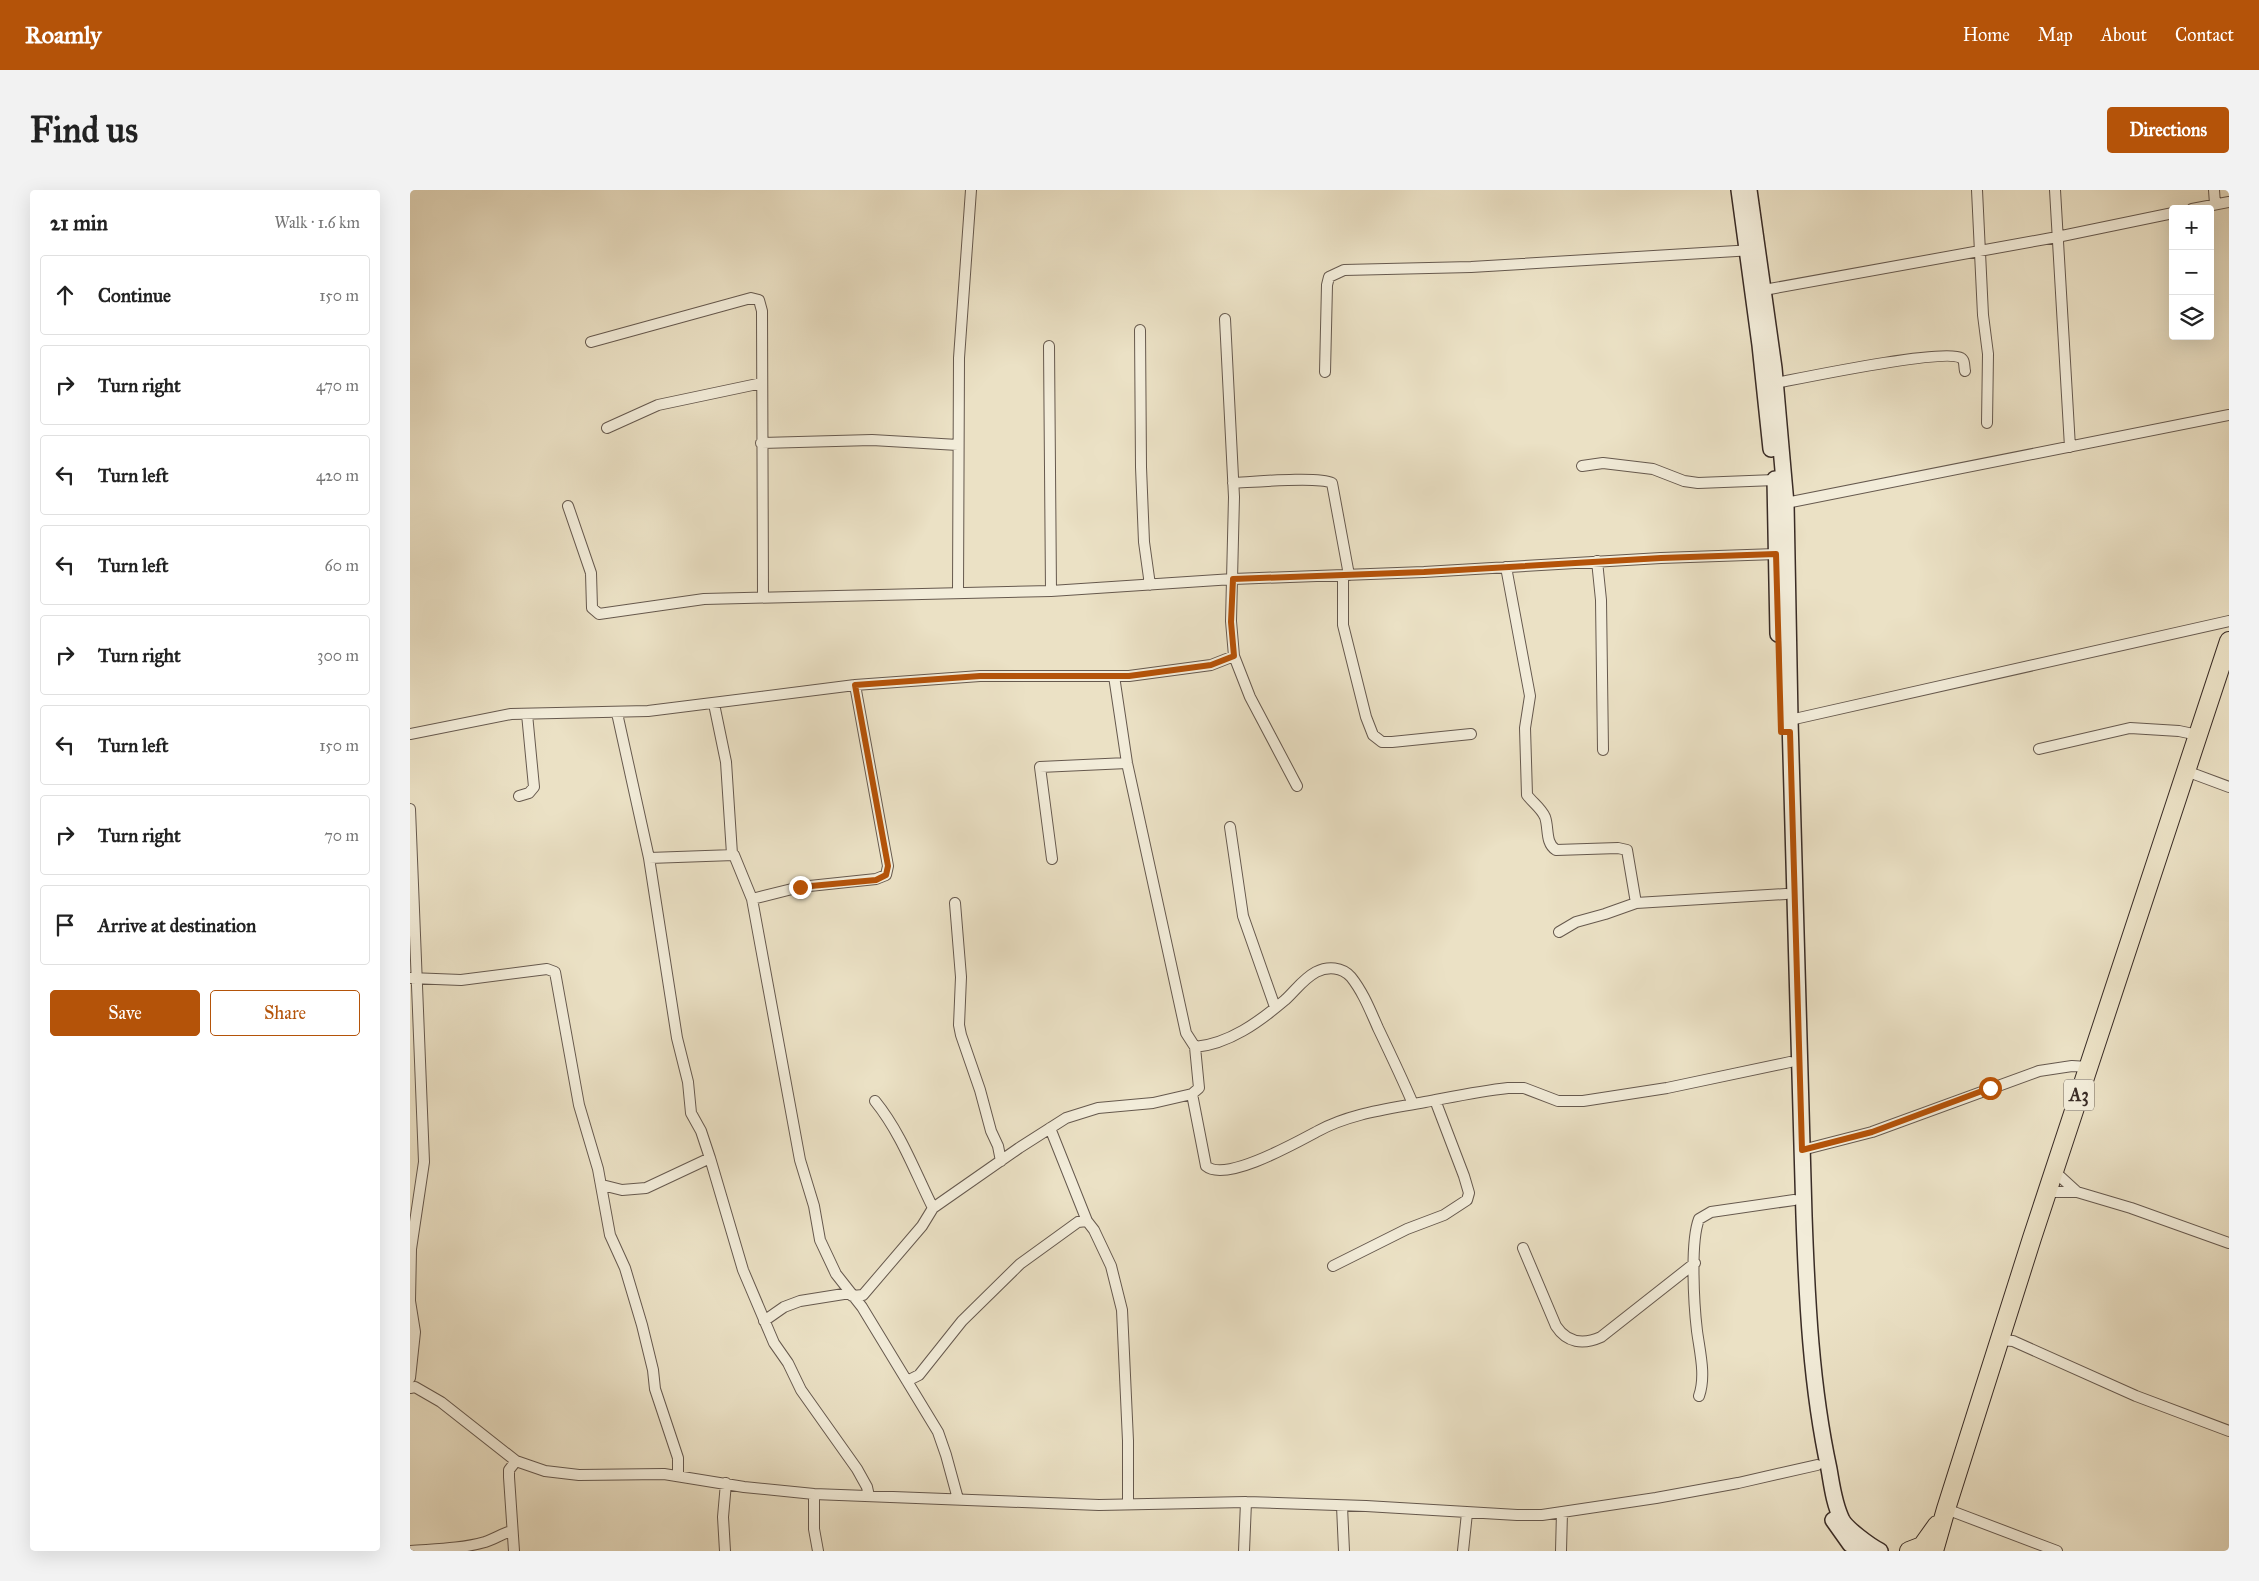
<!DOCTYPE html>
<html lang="en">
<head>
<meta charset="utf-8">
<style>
  :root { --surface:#fff; --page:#f2f2f2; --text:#222; --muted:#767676; --line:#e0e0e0; --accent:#b45309 }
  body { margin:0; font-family:"IM FELL Great Primer",serif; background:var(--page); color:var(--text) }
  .controls { position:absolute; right:15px; top:15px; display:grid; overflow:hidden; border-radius:5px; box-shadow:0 5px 20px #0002 }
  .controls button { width:45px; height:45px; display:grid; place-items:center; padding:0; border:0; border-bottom:1px solid var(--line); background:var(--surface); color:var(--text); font:25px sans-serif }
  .stop { position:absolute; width:15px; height:15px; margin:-11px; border:4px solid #b45309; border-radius:50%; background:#fff }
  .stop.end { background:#b45309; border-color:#fff; box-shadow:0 1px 5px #0008 }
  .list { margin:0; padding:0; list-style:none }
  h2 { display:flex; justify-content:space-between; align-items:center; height:65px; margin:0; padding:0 20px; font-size:21px }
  h2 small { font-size:16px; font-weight:400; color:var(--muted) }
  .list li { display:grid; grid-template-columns:32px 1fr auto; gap:15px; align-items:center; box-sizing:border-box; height:80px; margin:0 10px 10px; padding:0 10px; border:1px solid var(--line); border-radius:5px }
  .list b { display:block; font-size:19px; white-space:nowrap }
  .list em { font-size:16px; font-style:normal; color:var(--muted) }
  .actions { display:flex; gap:10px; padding:15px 20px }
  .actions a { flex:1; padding:11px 0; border:1px solid var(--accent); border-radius:5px; text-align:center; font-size:18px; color:var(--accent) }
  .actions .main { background:var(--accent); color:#fff }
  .icon { flex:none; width:28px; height:28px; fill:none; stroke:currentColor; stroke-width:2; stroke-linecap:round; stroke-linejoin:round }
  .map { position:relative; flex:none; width:1819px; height:1361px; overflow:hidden; border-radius:5px }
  header { display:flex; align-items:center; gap:30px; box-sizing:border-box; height:70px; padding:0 25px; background:var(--accent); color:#fff }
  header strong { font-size:24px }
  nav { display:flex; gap:28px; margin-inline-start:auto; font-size:18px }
  .intro { display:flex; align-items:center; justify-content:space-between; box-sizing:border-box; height:120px; padding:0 30px }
  h1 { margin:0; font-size:35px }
  .button { padding:12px 22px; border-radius:5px; background:var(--accent); color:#fff; font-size:18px; font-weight:700 }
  main { display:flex; gap:30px; padding:0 30px }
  aside { flex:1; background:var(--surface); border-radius:5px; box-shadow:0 5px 20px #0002 }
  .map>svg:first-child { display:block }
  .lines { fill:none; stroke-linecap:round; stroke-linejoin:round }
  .minor-casing { stroke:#66594e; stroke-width:12 }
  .secondary-casing { stroke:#3a2c26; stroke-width:18 }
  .trunk-casing { stroke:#3a2c26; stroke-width:20 }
  .minor { stroke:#f2ecd9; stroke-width:10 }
  .secondary { stroke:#f2ecd9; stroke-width:15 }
  .trunk { stroke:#ebe1c5; stroke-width:18 }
  .route { stroke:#b45309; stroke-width:6 }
  .labels { text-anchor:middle; stroke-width:4.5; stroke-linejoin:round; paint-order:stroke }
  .shield { fill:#f2ecd9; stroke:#71665c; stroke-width:1 }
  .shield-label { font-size:18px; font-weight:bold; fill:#3a2c26 }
</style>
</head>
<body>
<header>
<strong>Roamly</strong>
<nav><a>Home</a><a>Map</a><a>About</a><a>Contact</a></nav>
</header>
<div class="intro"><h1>Find us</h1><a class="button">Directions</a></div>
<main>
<aside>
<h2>21 min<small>Walk · 1.6 km</small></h2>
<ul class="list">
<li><svg class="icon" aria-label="ahead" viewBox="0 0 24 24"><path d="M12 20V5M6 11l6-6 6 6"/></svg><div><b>Continue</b></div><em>150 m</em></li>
<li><svg class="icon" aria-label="right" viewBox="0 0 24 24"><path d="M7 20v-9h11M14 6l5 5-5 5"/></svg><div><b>Turn right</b></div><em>470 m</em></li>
<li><svg class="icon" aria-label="left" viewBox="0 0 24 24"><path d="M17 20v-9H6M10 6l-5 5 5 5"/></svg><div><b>Turn left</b></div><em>420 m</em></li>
<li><svg class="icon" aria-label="left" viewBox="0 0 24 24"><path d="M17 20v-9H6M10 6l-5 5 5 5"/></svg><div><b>Turn left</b></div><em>60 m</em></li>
<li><svg class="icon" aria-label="right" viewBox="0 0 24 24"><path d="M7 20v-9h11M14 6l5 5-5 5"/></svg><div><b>Turn right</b></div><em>300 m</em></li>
<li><svg class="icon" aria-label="left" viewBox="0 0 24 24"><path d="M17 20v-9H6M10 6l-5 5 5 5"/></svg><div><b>Turn left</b></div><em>150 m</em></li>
<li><svg class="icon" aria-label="right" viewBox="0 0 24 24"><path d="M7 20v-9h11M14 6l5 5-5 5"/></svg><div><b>Turn right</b></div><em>70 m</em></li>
<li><svg class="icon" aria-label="arrive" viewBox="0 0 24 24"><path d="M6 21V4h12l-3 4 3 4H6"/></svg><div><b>Arrive at destination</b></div></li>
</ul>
<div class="actions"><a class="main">Save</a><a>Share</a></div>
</aside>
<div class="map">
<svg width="1819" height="1361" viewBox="0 0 1819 1361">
  <rect width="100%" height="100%" fill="#ebe1c5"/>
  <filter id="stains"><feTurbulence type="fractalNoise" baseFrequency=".004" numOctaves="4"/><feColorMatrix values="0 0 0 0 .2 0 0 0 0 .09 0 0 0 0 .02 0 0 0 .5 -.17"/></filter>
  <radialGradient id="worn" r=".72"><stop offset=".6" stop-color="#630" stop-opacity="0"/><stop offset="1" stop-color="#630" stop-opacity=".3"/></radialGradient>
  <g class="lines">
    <defs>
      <path id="minor" d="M1567 0 1573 125 1578 164 1577 233
        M1645 0 1660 257
        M1804 0 1805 14
        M1782 19 1819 12
        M1354 100 1647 47 1763 23
        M730 140 731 277 734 352 740 395
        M181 152 341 108 349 110 352 121 353 406
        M639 156 641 401
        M915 182 917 95 919 87 934 80 1061 77 1343 60
        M1366 193C1392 188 1535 158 1551 168 1555 170 1554 177 1555 181
        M197 238 248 215 352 193
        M351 253 462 250 548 255
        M1172 276 1193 273 1243 279 1274 291 1288 293 1365 290
        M823 293C843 292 908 286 922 293L939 385
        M1371 314 1819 225
        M158 316 181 383 182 418 189 424 294 409 641 401 823 389 1014 382 1251 368 1366 364
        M1187 371 1191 410 1193 560
        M1096 377 1120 506 1115 538 1117 605C1123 613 1131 618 1135 627 1139 638 1135 653 1146 660L1208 658 1217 660 1226 713
        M933 385V435L956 527 963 545 972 552H982L1061 544
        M548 402 549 168 561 0
        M824 466 840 507 887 596
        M304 514 316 572 322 664
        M207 523 239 668 267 848 278 892 281 923 291 941 300 968 333 1080 364 1153 378 1173 391 1200 447 1279 457 1297 459 1306
        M1380 530 1819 431
        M0 544 101 524 238 521 445 495 570 486H719L801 475 824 466 821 431 824 307 815 129
        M1629 559 1720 538 1769 541 1788 545
        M1776 581 1819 597
        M109 606 119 603 124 597 117 524
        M0 619 14 972 1 1059 0 1111 5 1142 0 1188
        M820 637 833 726 865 817
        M239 668 324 665 342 709 390 697 466 689 476 685 478 676 445 495
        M642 669 630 577 717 573
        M342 709 390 970 404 1016 410 1050 426 1084 452 1117 528 1242 536 1265 548 1309
        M545 713 551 787 549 835 551 845 570 900 581 941 588 956 591 971
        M1149 742 1166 732 1195 724 1226 713 1376 704
        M0 788 51 790 137 779 145 782 169 915 188 979 200 1045 215 1078 232 1135 243 1180 245 1199 268 1268V1286
        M785 857C819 854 849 832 875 810 885 801 893 789 906 782 918 776 932 777 941 787 953 802 960 820 968 838 980 863 992 888 1003 914
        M782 904 796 976C816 993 887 952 908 941 941 923 979 919 1015 912 1042 907 1070 901 1098 898H1114L1148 911H1173L1257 898 1380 872
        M465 911C491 943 505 982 523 1018
        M640 938 677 1031
        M1392 960 1462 942 1629 881 1662 876 1678 877
        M1644 981 1667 1002
        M192 995 212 1000 236 998 300 968
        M1637 1002H1667L1721 1018 1819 1053
        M1113 1058 1146 1136C1157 1153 1173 1155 1191 1147L1285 1073
        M923 1076 997 1039 1034 1025 1057 1010 1059 1003 1054 986 1025 910
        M442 1106 453 1105 512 1036 523 1018 609 958 656 928 688 918 743 913 782 904 789 898 785 857 776 843 717 573 704 486
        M354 1131 374 1117 390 1111 440 1103
        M1589 1150 1603 1151 1726 1206 1819 1241
        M497 1191 509 1185 552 1131 610 1074 668 1032 677 1031 684 1040 701 1076 712 1120 718 1251V1314
        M0 1198 5 1197 31 1212 106 1271 135 1281 169 1285 254 1284 334 1297 404 1304 689 1315 836 1312 956 1316 1107 1325H1132L1246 1308 1328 1293 1407 1275
        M1289 1206C1296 1186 1290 1163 1287 1141 1284 1116 1280 1052 1289 1029L1301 1022 1384 1010
        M404 1304V1339L408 1361
        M932 1316 934 1361
        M1536 1319 1647 1361
        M0 1361C26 1359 50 1359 75 1352 84 1349 92 1344 101 1341
        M104 1361 99 1287V1280L106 1271
        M315 1361 313 1327 316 1293
        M834 1361 836 1312
        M1053 1361 1057 1323
        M1151 1361 1152 1322"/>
      <path id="secondary" d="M1329 0 1350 155 1361 259
        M1339 0 1364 178 1376 314 1380 530 1394 1026C1397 1110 1401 1196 1419 1279 1422 1296 1424 1314 1432 1330 1437 1339 1460 1356 1470 1361
        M1365 289 1368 444
        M1423 1330 1440 1354 1450 1361"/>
      <path id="trunk" d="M1499 1361 1512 1356 1527 1335
        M1524 1361 1536 1319 1622 1048 1819 451"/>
    </defs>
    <!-- minor casing -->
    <use href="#minor" class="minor-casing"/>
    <!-- secondary casing -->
    <use href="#secondary" class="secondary-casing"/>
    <!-- trunk casing -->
    <use href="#trunk" class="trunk-casing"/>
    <!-- minor -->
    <use href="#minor" class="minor"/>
    <!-- secondary -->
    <use href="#secondary" class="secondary"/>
    <!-- trunk -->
    <use href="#trunk" class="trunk"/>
  </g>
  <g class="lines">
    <!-- route -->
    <path class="route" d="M390 697 466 690 476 685 478 676 445 495 570 486H719L801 475 824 466 821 432 823 389 1014 382 1251 368 1366 364 1371 542H1380L1392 960 1462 942 1580 898"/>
  </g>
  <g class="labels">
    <!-- shield labels -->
    <rect class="shield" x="1654" y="889.5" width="30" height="31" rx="4"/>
    <g class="shield-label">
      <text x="1669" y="911">A3</text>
    </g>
  </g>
  <rect width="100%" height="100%" filter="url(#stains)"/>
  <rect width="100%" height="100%" fill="url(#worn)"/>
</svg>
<div class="controls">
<button>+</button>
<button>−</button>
<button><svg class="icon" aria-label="layers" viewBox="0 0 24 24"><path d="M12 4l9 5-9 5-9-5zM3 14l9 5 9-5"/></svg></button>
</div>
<div class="stop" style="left:1580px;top:898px"></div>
<div class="stop end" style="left:390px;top:697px"></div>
</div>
</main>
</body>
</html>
